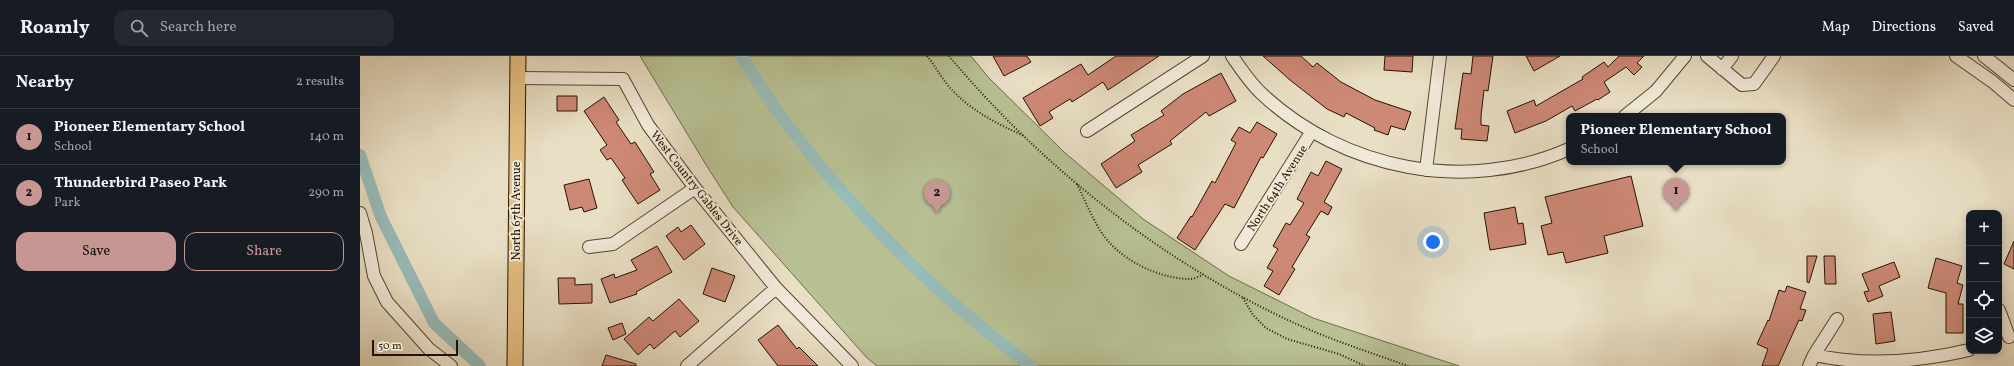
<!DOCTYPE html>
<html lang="en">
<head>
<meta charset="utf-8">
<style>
  :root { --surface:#171b24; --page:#242831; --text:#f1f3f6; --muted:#9ea1a6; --line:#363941; --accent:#c59692 }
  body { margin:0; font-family:Vollkorn,serif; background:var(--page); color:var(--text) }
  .controls { position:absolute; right:12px; bottom:12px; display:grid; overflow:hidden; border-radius:8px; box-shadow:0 2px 10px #0003 }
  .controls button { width:36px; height:36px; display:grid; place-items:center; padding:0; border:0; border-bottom:1px solid var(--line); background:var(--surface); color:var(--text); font:20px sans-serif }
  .scale { position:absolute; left:12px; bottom:10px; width:86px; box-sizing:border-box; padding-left:4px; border:2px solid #241300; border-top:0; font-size:11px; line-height:14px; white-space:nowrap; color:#241300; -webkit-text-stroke:3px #f1ead9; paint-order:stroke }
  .you { position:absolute; left:1073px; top:186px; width:14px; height:14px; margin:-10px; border:3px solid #fff; border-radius:50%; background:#1a73e8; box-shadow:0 0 0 6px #1a73e833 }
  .badge { display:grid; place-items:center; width:26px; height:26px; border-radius:50%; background:var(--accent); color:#111; font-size:13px; font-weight:700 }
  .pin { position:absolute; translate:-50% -33px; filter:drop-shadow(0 1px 2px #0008) }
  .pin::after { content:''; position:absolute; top:21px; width:14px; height:12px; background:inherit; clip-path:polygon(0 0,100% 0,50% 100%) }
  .popup { position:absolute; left:1206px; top:57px; width:220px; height:52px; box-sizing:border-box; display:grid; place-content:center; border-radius:8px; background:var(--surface); filter:drop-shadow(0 1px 3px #0005); font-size:13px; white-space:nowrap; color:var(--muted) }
  .popup b { font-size:15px; color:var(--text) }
  .popup::after { content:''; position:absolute; left:50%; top:100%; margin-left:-8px; border:8px solid transparent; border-top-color:var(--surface) }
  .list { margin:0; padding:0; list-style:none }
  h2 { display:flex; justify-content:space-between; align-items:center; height:52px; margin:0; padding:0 16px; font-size:17px }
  h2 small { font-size:13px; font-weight:400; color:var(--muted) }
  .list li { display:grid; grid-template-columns:26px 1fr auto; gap:12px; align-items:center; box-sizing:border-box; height:56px; padding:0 16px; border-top:1px solid var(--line) }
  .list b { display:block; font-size:15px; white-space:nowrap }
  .list p { margin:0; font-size:13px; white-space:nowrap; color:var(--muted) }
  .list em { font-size:13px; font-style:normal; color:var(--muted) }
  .actions { display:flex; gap:8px; padding:12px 16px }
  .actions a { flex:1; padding:9px 0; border:1px solid var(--accent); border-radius:12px; text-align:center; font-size:14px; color:var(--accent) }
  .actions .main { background:var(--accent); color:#111 }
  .icon { flex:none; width:22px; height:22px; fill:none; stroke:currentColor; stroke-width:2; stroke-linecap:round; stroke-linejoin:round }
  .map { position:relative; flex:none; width:1654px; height:310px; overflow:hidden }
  header { display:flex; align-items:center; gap:24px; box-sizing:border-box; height:56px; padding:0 20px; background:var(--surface); border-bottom:1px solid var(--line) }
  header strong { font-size:19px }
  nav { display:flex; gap:22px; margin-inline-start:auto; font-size:14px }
  .search { width:280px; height:36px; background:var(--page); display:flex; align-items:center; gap:10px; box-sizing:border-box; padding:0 14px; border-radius:12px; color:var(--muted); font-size:15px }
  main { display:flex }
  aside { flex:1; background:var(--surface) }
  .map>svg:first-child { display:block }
  .green { fill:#b8c194; stroke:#6e6a4a }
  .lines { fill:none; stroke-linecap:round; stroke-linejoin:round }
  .canal { stroke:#98bcb8; stroke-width:12 }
  .building { fill:#cd8876; stroke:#241300 }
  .minor-casing { stroke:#554631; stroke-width:14 }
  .major-casing { stroke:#241300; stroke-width:17 }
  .path { stroke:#241300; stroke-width:2; stroke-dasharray:1 2; stroke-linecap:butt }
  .minor { stroke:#f1ead9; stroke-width:12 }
  .major { stroke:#e4c082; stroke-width:15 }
  .labels { text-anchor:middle; stroke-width:4; stroke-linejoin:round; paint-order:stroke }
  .street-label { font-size:12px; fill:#241300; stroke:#f1ead9 }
</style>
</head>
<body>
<header>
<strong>Roamly</strong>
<div class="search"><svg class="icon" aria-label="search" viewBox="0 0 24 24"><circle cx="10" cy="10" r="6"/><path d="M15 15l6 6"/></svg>Search here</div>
<nav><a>Map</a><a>Directions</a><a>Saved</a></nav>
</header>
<main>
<aside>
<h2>Nearby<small>2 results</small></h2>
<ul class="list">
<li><span class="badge">1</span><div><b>Pioneer Elementary School</b><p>School</p></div><em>140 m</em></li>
<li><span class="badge">2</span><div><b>Thunderbird Paseo Park</b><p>Park</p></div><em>290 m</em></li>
</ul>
<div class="actions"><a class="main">Save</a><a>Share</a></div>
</aside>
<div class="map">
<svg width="1654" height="310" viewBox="0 0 1654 310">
  <rect width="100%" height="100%" fill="#e9dfc5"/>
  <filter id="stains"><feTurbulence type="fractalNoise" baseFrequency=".005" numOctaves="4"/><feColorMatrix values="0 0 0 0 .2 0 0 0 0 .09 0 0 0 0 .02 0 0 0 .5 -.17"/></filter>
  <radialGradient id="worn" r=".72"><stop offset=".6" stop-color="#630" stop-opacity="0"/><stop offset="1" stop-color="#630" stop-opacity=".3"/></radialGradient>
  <!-- green -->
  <path class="green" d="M280 0H611L629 22 704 96 783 163 869 220 953 262 1099 310H517L507 302 373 151 348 112Z"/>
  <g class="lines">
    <!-- canal -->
    <path class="canal" d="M381 0C395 21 408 43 423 63 494 157 577 240 671 310
      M0 99 21 161 74 267 120 310"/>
  </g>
  <!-- building -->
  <path class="building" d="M633 0H667L671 6 644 20Z
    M756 0H799L748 34 743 26 712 46 710 43 689 56 693 62 680 70 663 42 721 8 728 19Z
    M903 0H941L953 11 957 7 981 26 1015 44 1051 56 1045 74 1031 70 1028 79 1014 74 1015 72 986 57 984 61 967 53 930 24Z
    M1025 0H1053L1052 16 1024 14Z
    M1113 0H1133L1128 35 1124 34 1121 60V69L1129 70 1127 85 1101 83 1102 73H1095L1103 17 1111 18Z
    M1166 0H1200L1174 15Z
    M1259 0H1284L1277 7 1282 11 1274 19 1266 11 1244 26 1250 36 1238 44 1237 43 1215 55 1212 50 1186 65 1155 77 1147 55 1174 44 1176 50 1223 23 1222 21 1244 6 1248 11Z
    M861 17 876 45 849 60 846 56 810 85 812 88 778 109 782 116 756 132 741 108 775 85 771 79 804 59 801 55 823 38Z
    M197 40H217V55H197Z
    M244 41 259 64 256 66 271 88 275 86 294 116 290 118 300 134 278 148 262 124 265 122 251 102 247 104 240 94 247 89 224 55Z
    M897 66 917 78 903 102 901 101 874 152 865 148 835 194 817 182 831 160 832 161 852 125 855 127 876 87 871 84 879 71 890 77Z
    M966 105 982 113 964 146 972 151 968 159 961 155 946 179 950 181 932 211 935 213 919 239 904 230 913 215 907 212 918 193 913 190 926 167 930 169 944 147 937 143 951 116 958 120Z
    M1271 120 1283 170 1244 180 1248 197 1206 207 1203 196 1188 199 1181 170 1192 167 1185 141Z
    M229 123 237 152 224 156 222 151 210 154 204 129Z
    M1155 151 1158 168 1163 167 1166 188 1130 194 1124 157Z
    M331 169 345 188 324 204 306 180 318 171 321 176Z
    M1654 185V213L1644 208Z
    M297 190 312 216 276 236 277 238 250 247 241 223 254 218 255 222 277 214 271 204Z
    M1447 200H1457L1449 227 1447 226Z
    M1464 200H1475L1476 228H1465Z
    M1576 202 1602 210 1597 227 1603 229 1598 248H1603V277H1586V237L1568 232Z
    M1534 206 1540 221 1519 230 1523 240 1508 246 1504 236 1509 235 1502 218Z
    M352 212 375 220 365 246 343 238Z
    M198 222H215V229L232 228V247L199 248Z
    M1427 230 1446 236 1440 253 1446 254 1442 265 1439 264 1418 310H1402L1408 293 1397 288 1408 264 1409 265 1419 234 1425 236Z
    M319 243 339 265 320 281 315 275 294 293 290 288 278 299 264 283 289 261 293 265Z
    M1531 256 1535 285 1516 288 1513 258Z
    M262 267 266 278 253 284 248 272Z
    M418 269 437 293 439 291 458 310H418L398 284Z
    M246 299 276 308V310H242Z"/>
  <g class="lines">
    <defs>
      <path id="minor" d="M872 0C881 13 890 27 902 38 983 114 1107 138 1209 93
        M1347 0 1382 29 1394 28 1414 0
        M1596 0 1633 26 1654 44
        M1624 0 1654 24
        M1362 13 1372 0
        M157 22 263 23 288 69 335 132 416 232 492 310
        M1265 60 1296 35 1325 0
        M727 75 843 0
        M1066 114 1080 0
        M0 157 6 177 14 220 27 246 69 293 91 310
        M881 188 952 75
        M229 191 253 188 335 132
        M1639 254 1649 281
        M1454 299C1505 310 1558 306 1609 294
        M327 310 416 232
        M1449 310 1454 299 1477 263"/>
      <path id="major" d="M155 310 158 0"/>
    </defs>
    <!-- minor casing -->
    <use href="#minor" class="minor-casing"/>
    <!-- major casing -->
    <use href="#major" class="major-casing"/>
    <!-- path -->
    <path class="path" d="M567 0C576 11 583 25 593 35 613 56 638 68 664 80
      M589 0C680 109 801 205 930 265 968 283 1009 296 1048 310
      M717 128C725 144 736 172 748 185 766 206 801 223 830 223 834 223 840 220 844 218
      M883 242 893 259 906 272 927 283 979 298 1005 310"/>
    <!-- minor -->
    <use href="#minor" class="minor"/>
    <!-- major -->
    <use href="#major" class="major"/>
  </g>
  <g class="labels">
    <!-- street labels -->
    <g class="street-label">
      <text transform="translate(337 132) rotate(52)" y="4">West Country Gables Drive</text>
      <text transform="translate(917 132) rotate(-57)" y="4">North 64th Avenue</text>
      <text transform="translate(156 155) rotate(-90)" y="4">North 67th Avenue</text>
    </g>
  </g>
  <rect width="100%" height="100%" filter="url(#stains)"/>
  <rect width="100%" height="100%" fill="url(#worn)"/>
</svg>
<div class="controls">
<button>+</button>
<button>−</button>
<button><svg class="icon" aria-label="locate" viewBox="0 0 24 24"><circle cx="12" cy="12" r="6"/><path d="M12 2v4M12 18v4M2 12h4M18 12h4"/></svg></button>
<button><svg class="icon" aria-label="layers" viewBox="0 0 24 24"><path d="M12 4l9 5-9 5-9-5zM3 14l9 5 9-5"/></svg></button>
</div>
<div class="scale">50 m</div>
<div class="you"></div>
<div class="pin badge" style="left:1316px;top:155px">1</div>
<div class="popup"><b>Pioneer Elementary School</b>School</div>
<div class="pin badge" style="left:577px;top:157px">2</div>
</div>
</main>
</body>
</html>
